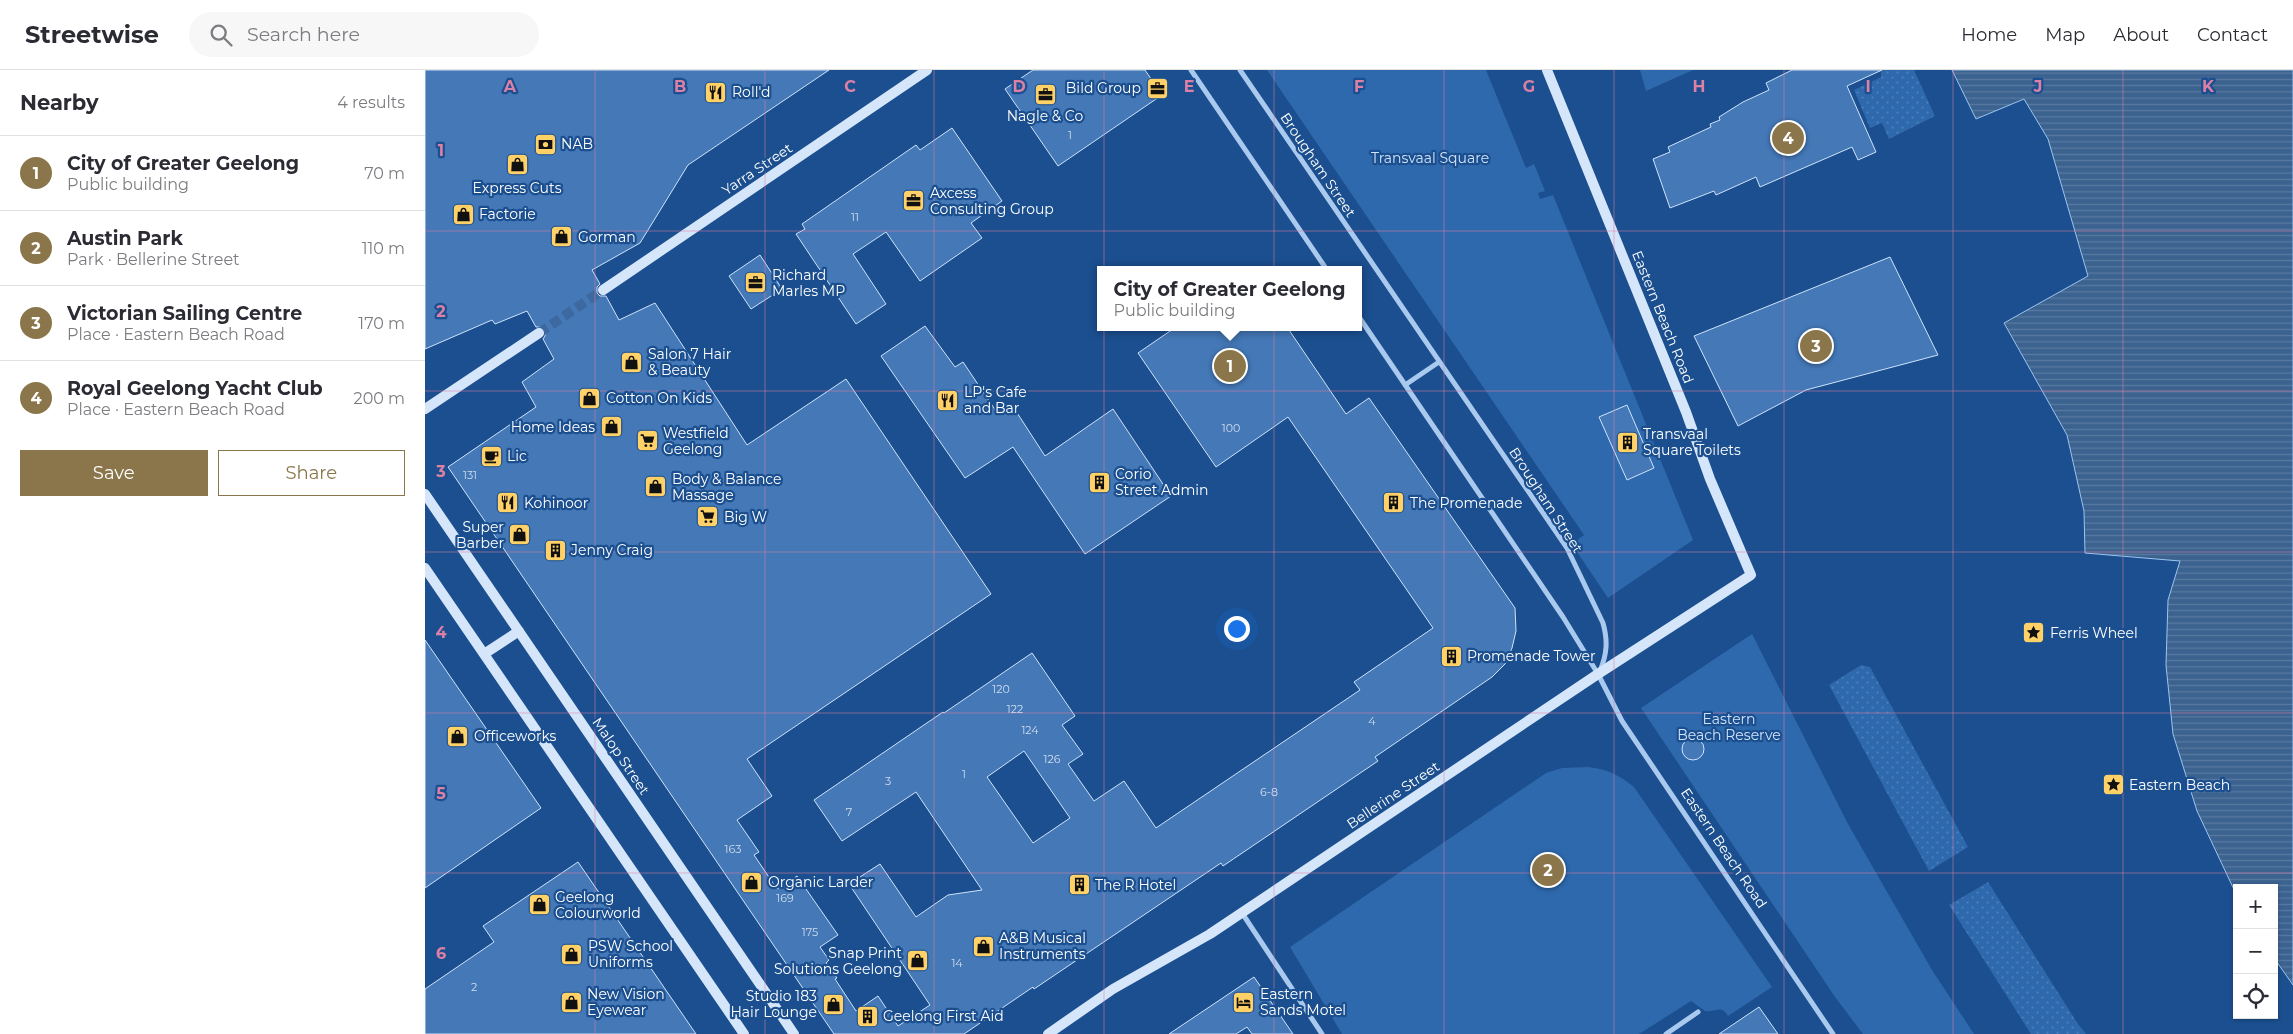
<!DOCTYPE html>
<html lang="en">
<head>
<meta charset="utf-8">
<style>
  :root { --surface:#fff; --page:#f7f7f7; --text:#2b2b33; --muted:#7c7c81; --line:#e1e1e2; --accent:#8a764a }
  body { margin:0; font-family:Montserrat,sans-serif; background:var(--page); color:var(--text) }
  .controls { position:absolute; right:15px; bottom:15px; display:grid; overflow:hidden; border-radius:0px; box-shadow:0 1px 4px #0004 }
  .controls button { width:45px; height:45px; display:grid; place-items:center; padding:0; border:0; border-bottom:1px solid var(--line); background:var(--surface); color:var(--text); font:25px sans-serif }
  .you { position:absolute; left:811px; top:558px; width:18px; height:18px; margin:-12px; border:4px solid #fff; border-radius:50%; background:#1a73e8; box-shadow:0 0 0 8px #1a73e833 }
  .badge { display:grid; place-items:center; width:32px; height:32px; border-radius:50%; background:var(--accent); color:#fff; font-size:16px; font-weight:700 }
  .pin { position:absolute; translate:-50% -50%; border:2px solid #fff; box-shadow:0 1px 5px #0006 }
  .popup { position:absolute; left:672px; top:196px; width:265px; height:65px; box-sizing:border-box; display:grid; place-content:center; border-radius:0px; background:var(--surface); filter:drop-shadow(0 1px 4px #0005); font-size:16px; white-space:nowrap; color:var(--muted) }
  .popup b { font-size:19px; color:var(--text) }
  .popup::after { content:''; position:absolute; left:50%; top:100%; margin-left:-10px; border:10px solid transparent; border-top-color:var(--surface) }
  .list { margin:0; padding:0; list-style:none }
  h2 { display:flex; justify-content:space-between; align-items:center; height:65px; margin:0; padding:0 20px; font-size:21px }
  h2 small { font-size:16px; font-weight:400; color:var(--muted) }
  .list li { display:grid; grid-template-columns:32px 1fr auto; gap:15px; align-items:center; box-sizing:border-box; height:75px; padding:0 20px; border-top:1px solid var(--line) }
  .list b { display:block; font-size:19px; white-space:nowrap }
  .list p { margin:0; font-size:16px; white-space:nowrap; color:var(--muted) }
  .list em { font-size:16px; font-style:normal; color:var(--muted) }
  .actions { display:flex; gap:10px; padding:15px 20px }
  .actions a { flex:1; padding:11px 0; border:1px solid var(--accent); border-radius:0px; text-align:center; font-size:18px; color:var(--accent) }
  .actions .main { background:var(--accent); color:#fff }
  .icon { flex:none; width:28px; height:28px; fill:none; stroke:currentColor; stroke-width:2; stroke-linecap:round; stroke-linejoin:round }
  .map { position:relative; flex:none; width:1868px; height:964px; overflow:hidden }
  header { display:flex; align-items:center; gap:30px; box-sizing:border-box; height:70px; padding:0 25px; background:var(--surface); border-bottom:1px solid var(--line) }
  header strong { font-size:24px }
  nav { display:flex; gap:28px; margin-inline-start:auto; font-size:18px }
  .search { width:350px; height:45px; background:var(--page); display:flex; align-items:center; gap:12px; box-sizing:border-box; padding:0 18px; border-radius:28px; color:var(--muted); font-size:19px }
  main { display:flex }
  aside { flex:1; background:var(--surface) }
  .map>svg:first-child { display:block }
  .grass { fill:url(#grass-dots) }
  .green { fill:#2e69ad }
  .water { fill:url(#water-rules); stroke:#9cc4f0 }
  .building { fill:#4478b7; stroke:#cfe3fa; fill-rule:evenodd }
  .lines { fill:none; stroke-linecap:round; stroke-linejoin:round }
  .secondary-tunnel { stroke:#3d69a0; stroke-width:10; stroke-dasharray:10 5; stroke-linecap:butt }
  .street { stroke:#a9c9ee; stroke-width:5 }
  .secondary { stroke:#d6e6fa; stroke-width:10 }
  .grid { fill:none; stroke:#dd80a5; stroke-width:1; stroke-opacity:0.55 }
  .labels { text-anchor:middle; stroke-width:4.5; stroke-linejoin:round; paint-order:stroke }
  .number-label { font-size:11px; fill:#d0dded }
  .poi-label { font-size:14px; fill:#fff; stroke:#1b4f8f; text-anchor:start }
  .park-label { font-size:14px; fill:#cfe3fa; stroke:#1b4f8f }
  .street-label { font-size:14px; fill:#fff; stroke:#1b4f8f }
  .grid-label { font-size:16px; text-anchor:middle; font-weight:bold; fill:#dd80a5; stroke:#1b4f8f; stroke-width:4.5; stroke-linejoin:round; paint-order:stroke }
</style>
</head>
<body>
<header>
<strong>Streetwise</strong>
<div class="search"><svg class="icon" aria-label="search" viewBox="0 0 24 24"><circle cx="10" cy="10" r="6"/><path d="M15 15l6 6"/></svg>Search here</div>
<nav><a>Home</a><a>Map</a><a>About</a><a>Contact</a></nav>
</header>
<main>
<aside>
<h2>Nearby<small>4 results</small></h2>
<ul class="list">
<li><span class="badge">1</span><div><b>City of Greater Geelong</b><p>Public building</p></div><em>70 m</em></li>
<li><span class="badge">2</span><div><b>Austin Park</b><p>Park · Bellerine Street</p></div><em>110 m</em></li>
<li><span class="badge">3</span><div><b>Victorian Sailing Centre</b><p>Place · Eastern Beach Road</p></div><em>170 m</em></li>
<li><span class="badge">4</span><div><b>Royal Geelong Yacht Club</b><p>Place · Eastern Beach Road</p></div><em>200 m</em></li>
</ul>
<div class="actions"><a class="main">Save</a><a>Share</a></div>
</aside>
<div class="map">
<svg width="1868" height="964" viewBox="0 0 1868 964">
  <defs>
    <pattern id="grass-dots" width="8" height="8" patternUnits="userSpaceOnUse" patternTransform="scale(1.25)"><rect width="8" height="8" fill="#2e69ad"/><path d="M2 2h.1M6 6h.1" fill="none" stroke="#4d80b9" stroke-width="1.8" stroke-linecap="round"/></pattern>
    <pattern id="water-rules" width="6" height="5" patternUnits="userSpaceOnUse" patternTransform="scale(1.25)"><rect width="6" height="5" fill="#3c6290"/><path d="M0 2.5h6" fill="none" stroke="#597aa1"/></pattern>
  </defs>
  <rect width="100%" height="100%" fill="#1b4f8f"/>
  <!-- grass -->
  <path class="grass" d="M1456 0H1489L1510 46 1464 69 1457 53 1445 58 1429 20 1456 7Z
    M1436 595 1445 597 1543 777 1504 801 1404 615Z
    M1563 812 1653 954 1661 964H1606L1524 835Z"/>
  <!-- green -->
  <path class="green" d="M842 0H1061L1101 98 1109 94 1120 121 1113 123 1115 129 1128 125 1268 470 1183 528 1148 476V473L1159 465Z
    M1215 0H1268L1221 21Z
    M1327 564 1423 754 1507 900 1549 964H1438L1410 927 1216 638Z
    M1163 697C1182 699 1194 705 1209 717L1347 917 1303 946C1296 934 1290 943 1280 941L1266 931 1214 964H917L865 877 1121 703 1137 698Z"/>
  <!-- water -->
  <path class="water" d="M1527 0H1868V915L1849 888V818H1812V826L1772 741 1748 664 1741 595 1743 530 1755 491 1660 483 1659 441 1642 365 1579 253 1663 206 1623 69 1599 29 1551 49Z"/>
  <!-- building -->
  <path class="building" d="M0 0H404L263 95 215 173 167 200 175 214 172 217V223L175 226H181L194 250 230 233 322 375 421 309 566 524 322 689 347 726 312 750 334 782 329 785 352 819 372 806 413 865 395 877 404 890 401 893 412 908 410 909 431 941 453 926 473 956 505 935 424 814 455 794 491 847 523 825 557 820 491 722 417 771 389 730 518 642 519 643 607 583 650 646 637 655 658 684 643 694 669 731 699 711 731 758 935 620 929 612 1008 558 863 347 791 397 713 283 751 257H862L921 344 944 328 1090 538 1091 561 1087 578 1080 594 1067 607 950 687 953 691 798 796 796 793 609 919 608 917 539 964H409L23 397 111 337 97 312 129 289 118 269 120 266V260L117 257H111L102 241 70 254 67 250 0 279ZM599 681 645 748 608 773 562 707Z
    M608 0H720L737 25 633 96 580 19Z
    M1367 0H1457L1422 16 1451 82 1433 90 1427 77 1335 117 1331 107 1291 125 1289 121 1245 138 1228 89 1245 82 1243 77 1286 57 1285 54 1295 50 1294 47 1318 32 1344 20 1341 13Z
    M527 58 577 131 546 153 557 168 495 211 461 162 428 184 461 234 431 254 371 164 380 159 377 154 491 75 495 80Z
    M335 185 357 219 326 239 304 206Z
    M1465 187 1513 285 1381 320 1313 356 1269 266Z
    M500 256 530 297 538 292 573 344 587 335 620 386 688 339 746 426 660 484 588 377 540 408 456 286Z
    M1202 335 1229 398 1202 410 1174 347Z
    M0 570 116 738 0 818Z
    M1257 679a11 11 0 1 1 22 0a11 11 0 1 1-22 0Z
    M153 792 271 964H0V919L69 872 58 856Z
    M829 907 868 964H827L822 957 811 964H744Z
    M1334 937 1353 964H1294Z"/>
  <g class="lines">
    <!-- secondary-tunnel -->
    <path class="secondary-tunnel" d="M114 263 178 220"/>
    <!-- street -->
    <path class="street" d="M766 0 902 200
      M815 0 1142 478 1178 553C1183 571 1182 584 1175 601
      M934 247 1138 547 1173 604 1197 651 1408 964
      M980 315 1014 292
      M817 843 897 964
      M1241 964 1273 942"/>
    <!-- secondary -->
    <path class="secondary" d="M178 220 502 0
      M0 339 114 263
      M0 424 369 964
      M0 498 319 964
      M59 584 94 561
      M623 964 688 919 785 864 1173 604 1326 505 1285 409 1261 342 1122 0"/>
  </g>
  <!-- grid -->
  <path class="grid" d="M170 0V964M340 0V964M509 0V964M679 0V964M849 0V964M1019 0V964M1189 0V964M1359 0V964M1528 0V964M1698 0V964M0 161H1868M0 321H1868M0 482H1868M0 643H1868M0 803H1868"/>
  <!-- icons -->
  <defs>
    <symbol id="office-square" viewBox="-11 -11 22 22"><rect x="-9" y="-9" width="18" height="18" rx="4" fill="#ffd166" stroke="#1b4f8f"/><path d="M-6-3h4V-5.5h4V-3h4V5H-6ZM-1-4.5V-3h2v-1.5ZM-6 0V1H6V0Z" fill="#111"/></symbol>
    <symbol id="restaurant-square" viewBox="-11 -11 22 22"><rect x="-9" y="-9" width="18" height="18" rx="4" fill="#ffd166" stroke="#1b4f8f"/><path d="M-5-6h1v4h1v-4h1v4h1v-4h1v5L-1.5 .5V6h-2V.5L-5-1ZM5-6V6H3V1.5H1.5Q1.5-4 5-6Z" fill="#111"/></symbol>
    <symbol id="bank-square" viewBox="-11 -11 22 22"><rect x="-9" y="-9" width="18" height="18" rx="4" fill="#ffd166" stroke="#1b4f8f"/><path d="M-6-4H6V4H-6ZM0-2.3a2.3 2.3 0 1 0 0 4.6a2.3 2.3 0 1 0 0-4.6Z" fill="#111"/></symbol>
    <symbol id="shop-square" viewBox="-11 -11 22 22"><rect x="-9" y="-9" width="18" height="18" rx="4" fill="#ffd166" stroke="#1b4f8f"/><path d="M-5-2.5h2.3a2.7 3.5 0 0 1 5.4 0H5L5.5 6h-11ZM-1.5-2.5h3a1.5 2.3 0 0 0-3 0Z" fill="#111"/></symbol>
    <symbol id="supermarket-square" viewBox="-11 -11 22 22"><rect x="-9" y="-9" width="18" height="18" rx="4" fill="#ffd166" stroke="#1b4f8f"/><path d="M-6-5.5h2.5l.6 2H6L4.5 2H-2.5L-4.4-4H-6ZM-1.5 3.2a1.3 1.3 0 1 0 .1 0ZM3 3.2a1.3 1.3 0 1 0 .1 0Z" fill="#111"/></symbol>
    <symbol id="building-square" viewBox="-11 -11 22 22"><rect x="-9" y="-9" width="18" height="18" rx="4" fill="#ffd166" stroke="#1b4f8f"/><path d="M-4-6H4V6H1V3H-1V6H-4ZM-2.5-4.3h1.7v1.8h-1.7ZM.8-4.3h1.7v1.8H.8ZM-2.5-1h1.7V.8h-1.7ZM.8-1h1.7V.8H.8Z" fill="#111"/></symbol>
    <symbol id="cafe-square" viewBox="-11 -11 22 22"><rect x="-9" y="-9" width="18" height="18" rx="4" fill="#ffd166" stroke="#1b4f8f"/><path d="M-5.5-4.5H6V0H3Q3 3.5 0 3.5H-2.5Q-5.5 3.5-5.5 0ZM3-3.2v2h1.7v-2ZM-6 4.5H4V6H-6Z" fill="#111"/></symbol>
    <symbol id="sight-square" viewBox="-11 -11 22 22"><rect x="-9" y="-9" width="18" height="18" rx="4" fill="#ffd166" stroke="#1b4f8f"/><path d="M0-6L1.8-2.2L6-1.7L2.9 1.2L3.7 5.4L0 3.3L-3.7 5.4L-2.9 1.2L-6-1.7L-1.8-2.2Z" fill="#111"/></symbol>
    <symbol id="hotel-square" viewBox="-11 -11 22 22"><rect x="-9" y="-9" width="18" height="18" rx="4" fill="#ffd166" stroke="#1b4f8f"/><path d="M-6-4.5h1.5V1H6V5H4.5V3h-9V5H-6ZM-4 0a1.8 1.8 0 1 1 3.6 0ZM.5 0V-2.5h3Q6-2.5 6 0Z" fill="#111"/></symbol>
  </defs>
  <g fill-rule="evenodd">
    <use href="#office-square" x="720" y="6" width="25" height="25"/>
    <use href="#restaurant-square" x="278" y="10" width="25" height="25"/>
    <use href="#office-square" x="608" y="12" width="25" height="25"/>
    <use href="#bank-square" x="108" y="62" width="25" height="25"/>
    <use href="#shop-square" x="80" y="82" width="25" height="25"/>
    <use href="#office-square" x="476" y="118" width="25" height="25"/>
    <use href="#shop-square" x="26" y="132" width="25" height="25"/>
    <use href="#shop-square" x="124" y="154" width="25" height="25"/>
    <use href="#office-square" x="318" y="200" width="25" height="25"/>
    <use href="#shop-square" x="194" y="280" width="25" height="25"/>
    <use href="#shop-square" x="152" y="316" width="25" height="25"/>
    <use href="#restaurant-square" x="510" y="318" width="25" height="25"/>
    <use href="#shop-square" x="174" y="344" width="25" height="25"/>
    <use href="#supermarket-square" x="210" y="358" width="25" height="25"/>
    <use href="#building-square" x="1190" y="360" width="25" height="25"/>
    <use href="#cafe-square" x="54" y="374" width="25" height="25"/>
    <use href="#building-square" x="662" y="400" width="25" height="25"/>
    <use href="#shop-square" x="218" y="404" width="25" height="25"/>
    <use href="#restaurant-square" x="70" y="420" width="25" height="25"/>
    <use href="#building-square" x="956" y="420" width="25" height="25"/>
    <use href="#supermarket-square" x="270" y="434" width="25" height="25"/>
    <use href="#shop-square" x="82" y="452" width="25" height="25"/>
    <use href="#building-square" x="118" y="468" width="25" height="25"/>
    <use href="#sight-square" x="1596" y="550" width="25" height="25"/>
    <use href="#building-square" x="1014" y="574" width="25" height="25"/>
    <use href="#shop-square" x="20" y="654" width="25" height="25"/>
    <use href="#sight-square" x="1676" y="702" width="25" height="25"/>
    <use href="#shop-square" x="314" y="800" width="25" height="25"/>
    <use href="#building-square" x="642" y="802" width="25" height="25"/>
    <use href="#shop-square" x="102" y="822" width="25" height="25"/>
    <use href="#shop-square" x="546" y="864" width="25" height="25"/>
    <use href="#shop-square" x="134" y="872" width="25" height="25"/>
    <use href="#shop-square" x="480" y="878" width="25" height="25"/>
    <use href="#shop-square" x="134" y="920" width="25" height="25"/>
    <use href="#hotel-square" x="806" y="920" width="25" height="25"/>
    <use href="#shop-square" x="396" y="922" width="25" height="25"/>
    <use href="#building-square" x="430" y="934" width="25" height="25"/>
  </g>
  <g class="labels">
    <!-- number labels -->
    <g class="number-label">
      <text x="645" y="69">1</text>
      <text x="430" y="151">11</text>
      <text x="806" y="362">100</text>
      <text x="45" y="409">131</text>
      <text x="576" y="623">120</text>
      <text x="590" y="643">122</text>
      <text x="947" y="655">4</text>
      <text x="605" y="664">124</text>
      <text x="627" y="693">126</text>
      <text x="539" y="708">1</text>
      <text x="463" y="715">3</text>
      <text x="844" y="726">6-8</text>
      <text x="424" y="746">7</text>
      <text x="308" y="783">163</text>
      <text x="360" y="832">169</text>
      <text x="385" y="866">175</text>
      <text x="532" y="897">14</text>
      <text x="49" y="921">2</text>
    </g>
    <!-- poi labels -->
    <g class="poi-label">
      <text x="716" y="23" text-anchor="end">Bild Group</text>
      <text x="307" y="27">Roll'd</text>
      <text x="620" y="51" text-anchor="middle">Nagle &amp; Co</text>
      <text x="136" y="79">NAB</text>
      <text x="92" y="123" text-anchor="middle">Express Cuts</text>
      <text x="505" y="128">Axcess<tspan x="505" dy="16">Consulting Group</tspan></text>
      <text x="54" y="149">Factorie</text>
      <text x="153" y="172">Gorman</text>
      <text x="347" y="210">Richard<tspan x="347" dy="16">Marles MP</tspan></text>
      <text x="223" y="289">Salon 7 Hair<tspan x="223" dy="16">&amp; Beauty</tspan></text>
      <text x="539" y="327">LP's Cafe<tspan x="539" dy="16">and Bar</tspan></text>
      <text x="181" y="333">Cotton On Kids</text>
      <text x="170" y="362" text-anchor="end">Home Ideas</text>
      <text x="238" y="368">Westfield<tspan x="238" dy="16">Geelong</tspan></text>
      <text x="1218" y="369">Transvaal<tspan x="1218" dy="16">Square Toilets</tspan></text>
      <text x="82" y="391">Lic</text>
      <text x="690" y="409">Corio<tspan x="690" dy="16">Street Admin</tspan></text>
      <text x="247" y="414">Body &amp; Balance<tspan x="247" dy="16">Massage</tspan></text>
      <text x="99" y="438">Kohinoor</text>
      <text x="985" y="438">The Promenade</text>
      <text x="299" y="452">Big W</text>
      <text x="79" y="462" text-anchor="end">Super<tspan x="79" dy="16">Barber</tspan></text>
      <text x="146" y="485">Jenny Craig</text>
      <text x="1625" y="568">Ferris Wheel</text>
      <text x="1042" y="591">Promenade Tower</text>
      <text x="49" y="671">Officeworks</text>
      <text x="1704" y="720">Eastern Beach</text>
      <text x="343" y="817">Organic Larder</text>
      <text x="670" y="820">The R Hotel</text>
      <text x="130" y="832">Geelong<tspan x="130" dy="16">Colourworld</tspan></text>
      <text x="574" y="873">A&amp;B Musical<tspan x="574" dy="16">Instruments</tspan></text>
      <text x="163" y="881">PSW School<tspan x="163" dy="16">Uniforms</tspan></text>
      <text x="477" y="888" text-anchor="end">Snap Print<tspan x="477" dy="16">Solutions Geelong</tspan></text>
      <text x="162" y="929">New Vision<tspan x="162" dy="16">Eyewear</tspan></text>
      <text x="835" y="929">Eastern<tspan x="835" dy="16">Sands Motel</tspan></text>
      <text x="392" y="931" text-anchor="end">Studio 183<tspan x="392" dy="16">Hair Lounge</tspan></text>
      <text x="458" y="951">Geelong First Aid</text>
    </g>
    <!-- park labels -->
    <g class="park-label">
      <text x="1005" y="93">Transvaal Square</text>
      <text x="1304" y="654">Eastern<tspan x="1304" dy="16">Beach Reserve</tspan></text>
    </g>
    <!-- street labels -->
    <g class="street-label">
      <text transform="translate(893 95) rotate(56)" y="5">Brougham Street</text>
      <text transform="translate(332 99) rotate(-34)" y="5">Yarra Street</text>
      <text transform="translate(1238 247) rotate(68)" y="5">Eastern Beach Road</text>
      <text transform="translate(1121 430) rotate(57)" y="5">Brougham Street</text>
      <text transform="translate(196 686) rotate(56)" y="5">Malop Street</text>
      <text transform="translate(968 725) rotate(-34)" y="5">Bellerine Street</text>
      <text transform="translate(1299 778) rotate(56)" y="5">Eastern Beach Road</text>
    </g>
  </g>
  <g class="grid-label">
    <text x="85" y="22">A</text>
    <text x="255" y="22">B</text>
    <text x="425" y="22">C</text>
    <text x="594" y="22">D</text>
    <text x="764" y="22">E</text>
    <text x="934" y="22">F</text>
    <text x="1104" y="22">G</text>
    <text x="1274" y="22">H</text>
    <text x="1443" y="22">I</text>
    <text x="1613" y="22">J</text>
    <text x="1783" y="22">K</text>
    <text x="16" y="86">1</text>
    <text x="16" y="247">2</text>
    <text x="16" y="407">3</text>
    <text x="16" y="568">4</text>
    <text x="16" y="729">5</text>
    <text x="16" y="889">6</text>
  </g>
</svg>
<div class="controls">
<button>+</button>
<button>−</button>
<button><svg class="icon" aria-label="locate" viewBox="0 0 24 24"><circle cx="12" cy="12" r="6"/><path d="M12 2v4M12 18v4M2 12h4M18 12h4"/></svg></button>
</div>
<div class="you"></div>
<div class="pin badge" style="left:805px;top:296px">1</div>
<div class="popup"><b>City of Greater Geelong</b>Public building</div>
<div class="pin badge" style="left:1123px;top:800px">2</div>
<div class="pin badge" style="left:1391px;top:276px">3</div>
<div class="pin badge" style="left:1363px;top:68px">4</div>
</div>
</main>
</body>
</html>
